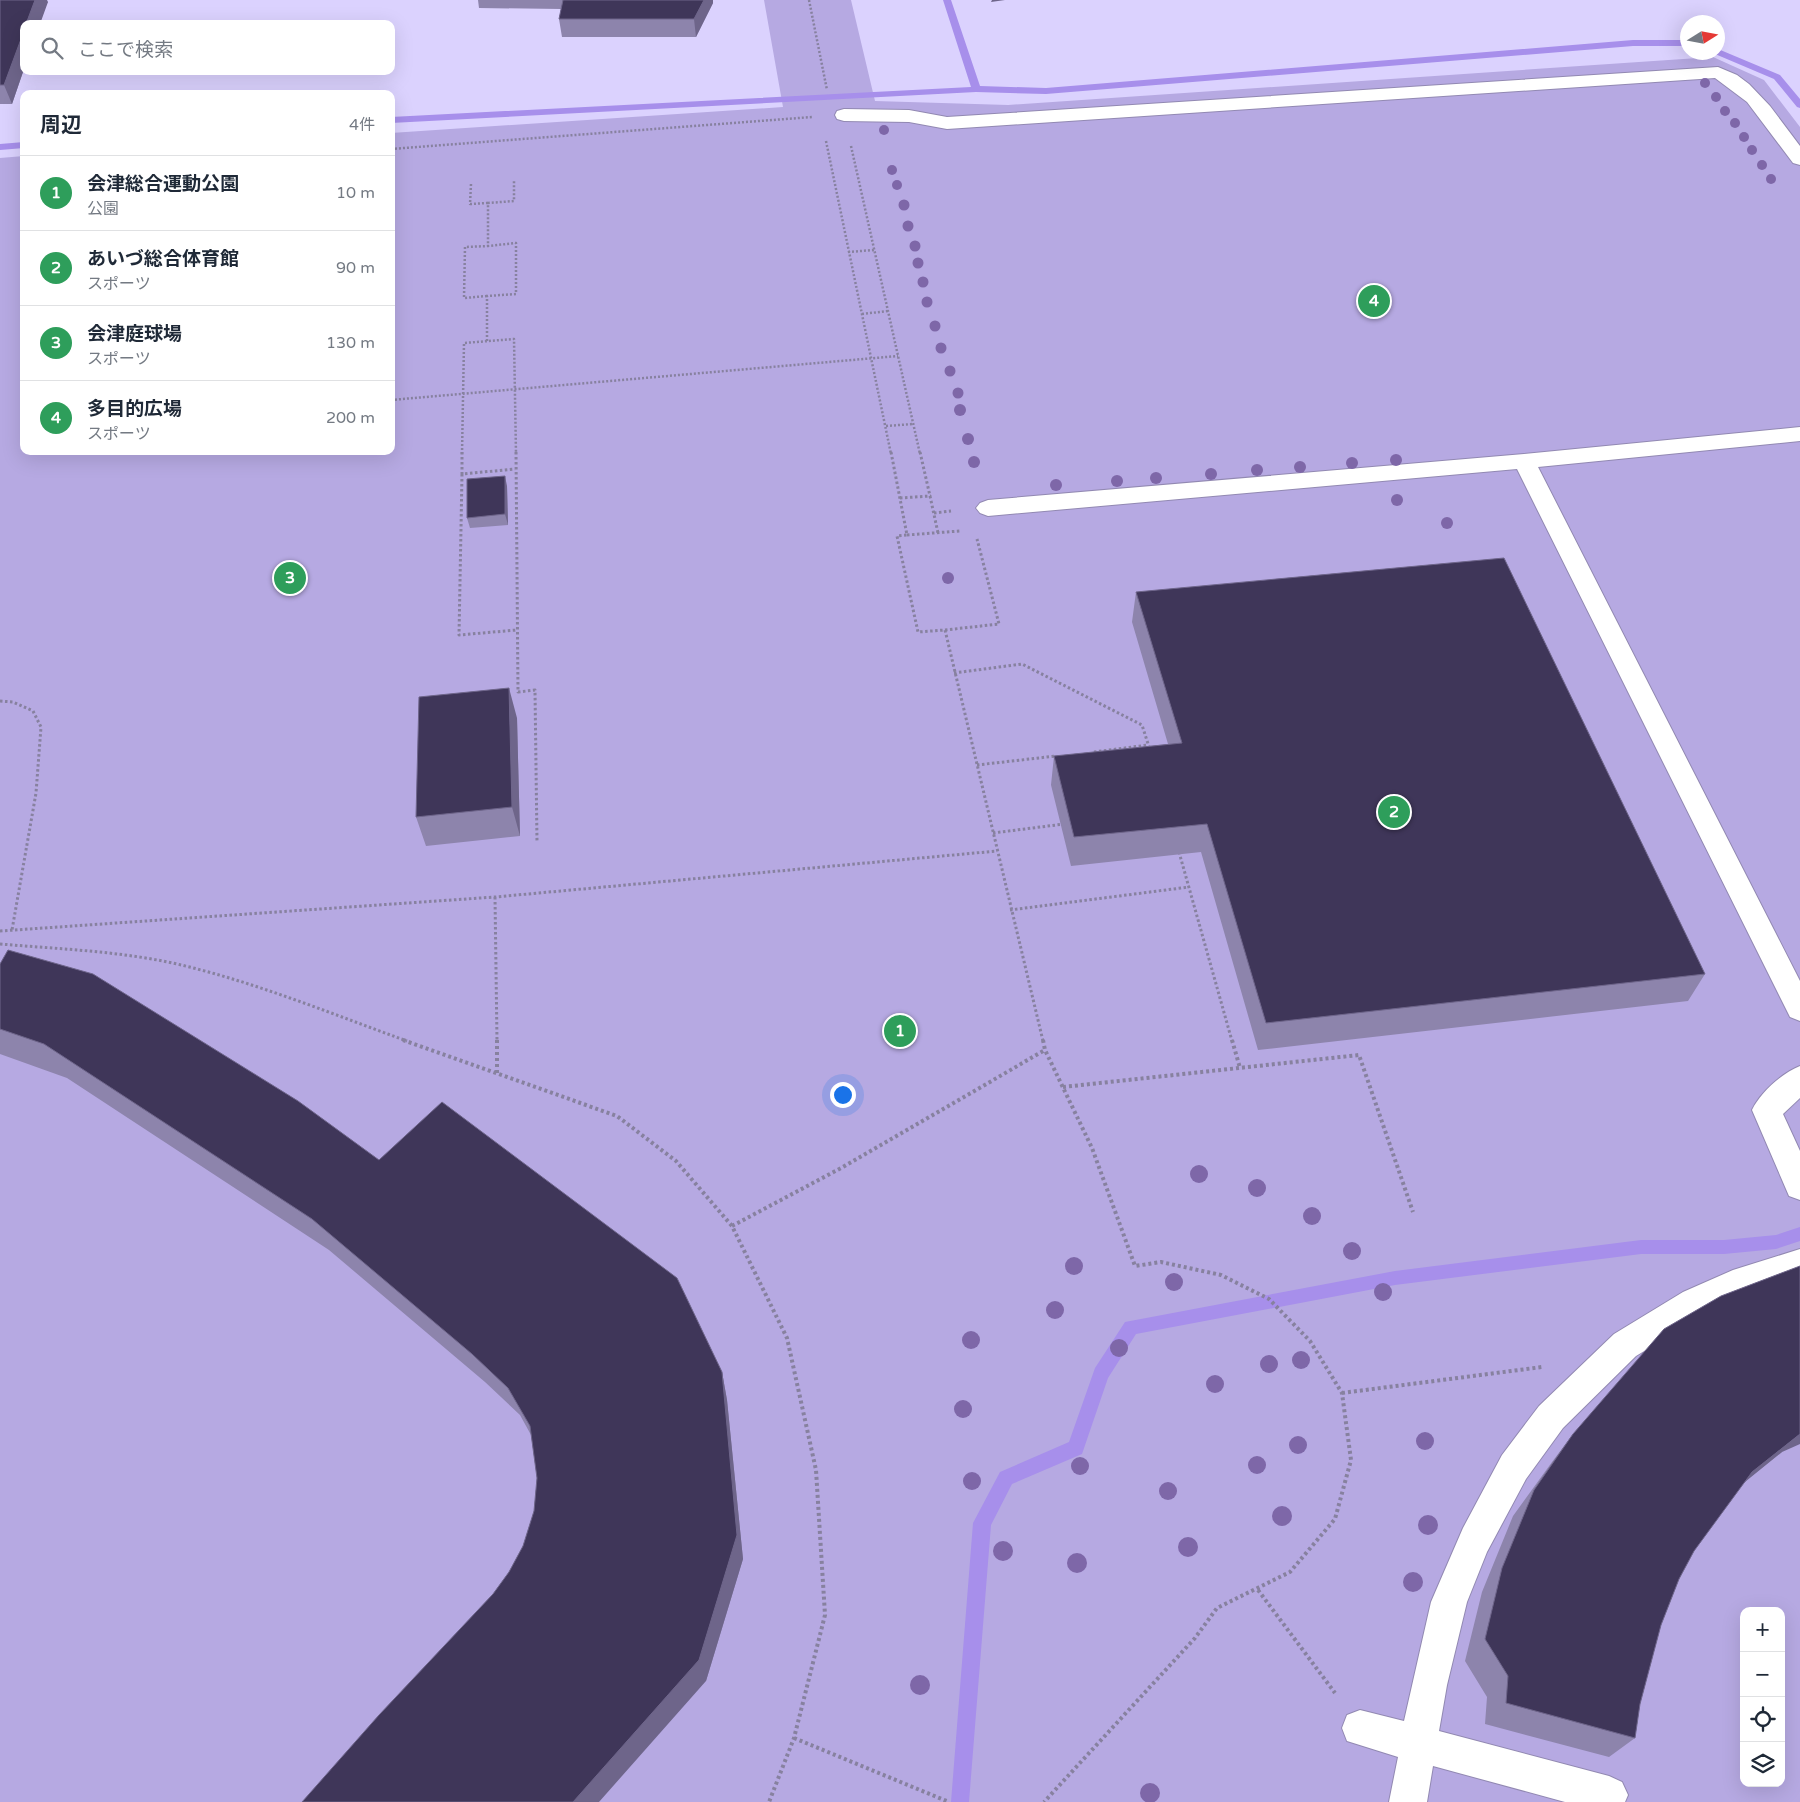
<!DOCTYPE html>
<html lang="ja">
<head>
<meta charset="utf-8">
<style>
  :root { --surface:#fff; --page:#f2f2f3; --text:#1f2937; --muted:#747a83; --line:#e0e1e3; --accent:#707822 }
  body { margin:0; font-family:"Varela Round","Noto Sans JP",sans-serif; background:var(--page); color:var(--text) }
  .controls { position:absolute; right:15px; bottom:15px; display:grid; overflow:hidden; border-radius:10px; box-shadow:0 5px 20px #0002 }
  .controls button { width:45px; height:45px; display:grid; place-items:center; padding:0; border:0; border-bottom:1px solid var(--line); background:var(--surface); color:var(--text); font:25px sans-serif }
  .compass { position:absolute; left:1680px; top:15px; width:45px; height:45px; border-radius:50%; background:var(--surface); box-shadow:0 5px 20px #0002; rotate:79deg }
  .you { position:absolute; left:842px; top:1094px; width:18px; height:18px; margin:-12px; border:4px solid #fff; border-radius:50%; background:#1a73e8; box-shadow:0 0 0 8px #1a73e833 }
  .badge { display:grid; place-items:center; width:32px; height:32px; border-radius:50%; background:var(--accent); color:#fff; font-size:16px; font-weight:700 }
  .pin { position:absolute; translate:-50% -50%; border:2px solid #fff; box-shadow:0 1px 5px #0006 }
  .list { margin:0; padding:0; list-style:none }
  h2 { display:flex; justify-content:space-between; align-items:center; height:65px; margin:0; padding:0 20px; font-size:21px }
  h2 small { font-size:16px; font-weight:400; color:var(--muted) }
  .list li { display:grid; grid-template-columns:32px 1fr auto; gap:15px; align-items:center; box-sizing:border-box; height:75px; padding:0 20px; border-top:1px solid var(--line) }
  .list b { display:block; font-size:19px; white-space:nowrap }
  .list p { margin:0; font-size:16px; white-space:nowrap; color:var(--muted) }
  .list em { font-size:16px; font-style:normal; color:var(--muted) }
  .icon { flex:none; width:28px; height:28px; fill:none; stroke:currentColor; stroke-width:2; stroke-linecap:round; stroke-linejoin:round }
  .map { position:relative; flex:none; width:1800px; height:1802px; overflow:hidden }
  .search { position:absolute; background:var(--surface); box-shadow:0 5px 20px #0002; left:20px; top:20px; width:375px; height:55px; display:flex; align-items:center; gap:12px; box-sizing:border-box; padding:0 18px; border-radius:10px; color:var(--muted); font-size:19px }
  .panel { position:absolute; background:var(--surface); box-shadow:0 5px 20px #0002; left:20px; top:90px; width:375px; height:365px; border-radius:10px }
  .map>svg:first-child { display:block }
  .green { fill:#b6a9e2; fill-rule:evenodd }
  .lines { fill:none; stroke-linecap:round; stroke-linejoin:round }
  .stream { fill:#a78feb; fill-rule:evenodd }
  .service-casing { stroke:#9289b2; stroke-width:2 }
  .path-far2 { stroke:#87819f; stroke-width:2.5; stroke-dasharray:2 2; stroke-linecap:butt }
  .path-far1 { stroke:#87819f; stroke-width:3; stroke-dasharray:2.5 2.5; stroke-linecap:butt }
  .path { stroke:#87819f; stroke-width:4; stroke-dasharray:3 3; stroke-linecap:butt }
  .service { fill:#fff; fill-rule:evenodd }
  .tree { fill:#7e67a8 }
  .wall { fill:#8d84ac }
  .shaded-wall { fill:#6e658a }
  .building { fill:#3f3659; stroke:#6e658a }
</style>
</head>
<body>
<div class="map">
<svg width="1800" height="1802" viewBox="0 0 1800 1802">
  <rect width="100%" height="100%" fill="#dbd2fe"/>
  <!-- green -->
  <path class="green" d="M764 0H851L875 101 1008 105 1713 57 1764 80 1800 127V1802H0V158L24 156V451H391V133L783 107ZM1744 1611H1781V1783H1744Z"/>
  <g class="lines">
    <!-- stream -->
    <path class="stream" d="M943 0H951L980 86 1046 88 1633 40H1688V46H1633L1046 94 976 92 391 123V117L971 87Z
      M1718 49 1780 75 1800 99V108L1797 107 1774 79 1715 54Z
      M24 142V148L0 150V144Z
      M1800 1227V1241L1776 1249 1724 1254H1641L1395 1285 1136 1334 1108 1378 1082 1454 1012 1484 991 1525 969 1802H951L973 1523 1000 1472 1069 1442 1095 1368 1125 1322 1395 1271 1641 1240H1724L1776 1235Z"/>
    <defs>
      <path id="service" d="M1718 67 1737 75 1749 84 1770 106 1800 146V165L1793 163 1747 102 1715 78 947 129 909 122 844 121 837 119 835 115 837 111 844 109 909 110 947 117Z
        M1800 427V441L1538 467 1800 981V1021L1790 1017 1517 469 988 516 980 513 976 508 980 503 988 500 1524 454Z
        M1800 1066V1098L1783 1114 1800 1151V1200L1789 1196 1752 1110C1760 1093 1782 1073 1800 1066Z
        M1800 1249V1277L1770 1286 1705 1314 1636 1356 1563 1428 1526 1479 1487 1552 1467 1602 1447 1685 1439 1731 1609 1776 1622 1782 1628 1795 1625 1802H1565L1433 1766 1427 1802H1389L1398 1757 1347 1741 1342 1728 1347 1715 1360 1710 1404 1721 1431 1602 1463 1528 1502 1455 1539 1406 1614 1334 1683 1292 1733 1270Z"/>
    </defs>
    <!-- service casing -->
    <use href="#service" class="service-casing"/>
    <!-- path-far2 -->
    <path class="path-far2" d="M809 0 827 90
      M826 141 891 454
      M851 146 920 454
      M391 149 812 117
      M471 184 470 204 488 203
      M848 252 874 250
      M487 296 464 298 465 247 488 246
      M862 314 888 311
      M487 341V296L516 294V243L488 246V203L514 201V180
      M391 400 898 356
      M886 426 913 424
      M462 454 464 343 514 339 516 454"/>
    <!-- path-far1 -->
    <path class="path-far1" d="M462 452V474L515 469
      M516 452 518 692 535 690 537 842
      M891 452 907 535 897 536 918 632 945 630 1043 1041
      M920 452 930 496
      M462 474 459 635 517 630
      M900 498 930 496 938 533
      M934 513 951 511
      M907 535 960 531
      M945 630 999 624 977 539
      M954 673 1022 664 1142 725 1150 750
      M0 701 13 702 33 711 41 727 36 793 12 930
      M1094 752 1148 745
      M977 765 1056 756
      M993 833 1064 824
      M1179 852 1232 1041
      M495 897 497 1041
      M1010 910 1189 887
      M0 931 495 897 997 851
      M0 944C59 949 119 951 177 964 255 982 332 1014 407 1041"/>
    <!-- path -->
    <path class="path" d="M403 1040 617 1116 676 1161 732 1226 787 1338 816 1470 825 1615 794 1738 769 1802
      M497 1040V1073
      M1043 1040 1045 1050 1092 1148 1135 1266 1161 1262 1221 1275 1269 1299 1310 1341 1342 1393 1351 1460 1335 1519 1290 1572 1217 1608 1195 1638 1044 1802
      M1232 1040 1240 1068
      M1063 1087 1359 1055 1413 1212
      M732 1226 843 1167 1045 1050
      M1342 1393 1542 1367
      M1258 1590 1335 1693
      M794 1738 949 1802"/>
    <!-- service -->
    <use href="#service" class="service"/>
  </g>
  <!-- trees -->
  <g class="tree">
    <circle cx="1705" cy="83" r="5"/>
    <circle cx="1716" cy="97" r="5"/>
    <circle cx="1725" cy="111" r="5"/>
    <circle cx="1735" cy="123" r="5"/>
    <circle cx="884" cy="130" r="5"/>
    <circle cx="1744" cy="137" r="5"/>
    <circle cx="1752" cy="150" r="5"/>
    <circle cx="1762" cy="165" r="5"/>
    <circle cx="892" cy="170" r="5"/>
    <circle cx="1771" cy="179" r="5"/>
    <circle cx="897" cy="185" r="5"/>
    <circle cx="904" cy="205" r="5.5"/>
    <circle cx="908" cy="226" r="5.5"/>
    <circle cx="915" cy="246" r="5.5"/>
    <circle cx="918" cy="263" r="5.5"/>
    <circle cx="923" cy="282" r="5.5"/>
    <circle cx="927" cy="302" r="5.5"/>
    <circle cx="935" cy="326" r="5.5"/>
    <circle cx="941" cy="348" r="5.5"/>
    <circle cx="950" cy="371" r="5.5"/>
    <circle cx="958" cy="393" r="5.5"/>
    <circle cx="960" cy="410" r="6"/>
    <circle cx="968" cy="439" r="6"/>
    <circle cx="1396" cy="460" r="6"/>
    <circle cx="974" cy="462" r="6"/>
    <circle cx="1352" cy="463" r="6"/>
    <circle cx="1300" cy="467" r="6"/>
    <circle cx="1257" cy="470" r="6"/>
    <circle cx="1211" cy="474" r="6"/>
    <circle cx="1156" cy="478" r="6"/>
    <circle cx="1117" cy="481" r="6"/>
    <circle cx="1056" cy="485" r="6"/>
    <circle cx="1397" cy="500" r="6"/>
    <circle cx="1447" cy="523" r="6"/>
    <circle cx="948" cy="578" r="6"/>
    <circle cx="1199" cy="1174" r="9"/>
    <circle cx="1257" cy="1188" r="9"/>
    <circle cx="1312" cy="1216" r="9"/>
    <circle cx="1352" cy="1251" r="9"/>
    <circle cx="1074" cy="1266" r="9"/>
    <circle cx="1174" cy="1282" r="9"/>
    <circle cx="1383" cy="1292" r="9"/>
    <circle cx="1055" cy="1310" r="9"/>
    <circle cx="971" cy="1340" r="9"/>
    <circle cx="1119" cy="1348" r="9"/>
    <circle cx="1301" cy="1360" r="9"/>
    <circle cx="1269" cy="1364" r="9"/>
    <circle cx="1215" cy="1384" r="9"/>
    <circle cx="963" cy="1409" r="9"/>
    <circle cx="1425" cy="1441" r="9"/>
    <circle cx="1298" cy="1445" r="9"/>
    <circle cx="1257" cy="1465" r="9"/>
    <circle cx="1080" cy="1466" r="9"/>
    <circle cx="972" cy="1481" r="9"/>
    <circle cx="1168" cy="1491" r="9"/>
    <circle cx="1282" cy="1516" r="10"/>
    <circle cx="1428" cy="1525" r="10"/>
    <circle cx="1188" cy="1547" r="10"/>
    <circle cx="1003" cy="1551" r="10"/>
    <circle cx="1077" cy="1563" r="10"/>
    <circle cx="1413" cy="1582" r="10"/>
    <circle cx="920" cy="1685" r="10"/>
    <circle cx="1150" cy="1793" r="10"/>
  </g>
  <!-- wall -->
  <path class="wall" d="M0 0 48 2 24 24V69L12 104H0Z
    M478 0H713V3L696 37H562L559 19 561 9 479 8Z
    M507 486 508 525 470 528 467 518Z
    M1136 592 1705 974 1688 1001 1258 1050 1201 852 1071 866 1051 785 1054 756 1168 744 1132 622Z
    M517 718 520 836 426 846 416 817Z
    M0 964 379 1160 722 1372 727 1400 743 1559 706 1681 493 1594 509 1572 523 1546 534 1511 537 1478 531 1435 520 1415 485 1382 329 1250 67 1078 0 1054Z
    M1573 1434 1782 1452 1744 1482 1694 1551 1679 1579 1661 1625 1640 1704 1635 1738 1609 1757 1485 1724 1487 1697 1465 1661 1482 1592 1513 1516 1552 1462Z"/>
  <!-- shaded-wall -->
  <path class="shaded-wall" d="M35 0H47L48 2 40 24H26Z
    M704 0H713V3L696 37 694 19Z
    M992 0H1005L991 2Z
    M24 31V69L12 104 4 85Z
    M505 476 507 486 508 525 505 514Z
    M509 688 517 718 520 836 512 807Z
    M722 1372 727 1400 743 1559 706 1681 599 1802H573Z
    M1800 1434V1444L1782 1452 1724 1499 1752 1472Z"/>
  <!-- building -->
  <path class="building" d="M0 0H35L26 24H24V31L4 85H0Z
    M563 0H704L694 19H559Z
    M505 476V514L467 518V479Z
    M1504 558 1705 974 1266 1023 1207 824 1074 837 1054 756 1182 743 1136 592Z
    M509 688 512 807 416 817 419 697Z
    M8 950 93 974 298 1101 379 1160 442 1102 677 1278 722 1372 737 1535 699 1660 573 1802H302L379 1715 493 1594 509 1572 523 1546 534 1511 537 1478 530 1426 508 1388 472 1354 312 1219 44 1044 0 1029V964Z
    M1800 1266V1434L1752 1472 1694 1551 1679 1579 1661 1625 1640 1704 1635 1738 1506 1703 1508 1676 1485 1639 1502 1568 1534 1490 1573 1434 1664 1329 1721 1296Z"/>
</svg>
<div class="controls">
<button>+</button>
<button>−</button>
<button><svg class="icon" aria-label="locate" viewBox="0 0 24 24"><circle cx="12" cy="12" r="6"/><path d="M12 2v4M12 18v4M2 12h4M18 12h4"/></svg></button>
<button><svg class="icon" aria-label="layers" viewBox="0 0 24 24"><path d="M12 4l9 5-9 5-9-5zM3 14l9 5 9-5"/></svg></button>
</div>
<svg class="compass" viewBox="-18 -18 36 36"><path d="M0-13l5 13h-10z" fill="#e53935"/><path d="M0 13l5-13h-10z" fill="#747a83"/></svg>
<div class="you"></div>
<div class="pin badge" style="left:900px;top:1031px;background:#2e9e5b">1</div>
<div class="pin badge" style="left:1394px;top:812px;background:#2e9e5b">2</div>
<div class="pin badge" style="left:290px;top:578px;background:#2e9e5b">3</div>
<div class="pin badge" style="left:1374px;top:301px;background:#2e9e5b">4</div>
<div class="search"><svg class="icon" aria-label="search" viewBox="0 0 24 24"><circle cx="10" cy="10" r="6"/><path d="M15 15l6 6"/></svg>ここで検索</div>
<section class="panel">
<h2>周辺<small>4件</small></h2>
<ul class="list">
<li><span class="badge" style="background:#2e9e5b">1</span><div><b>会津総合運動公園</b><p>公園</p></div><em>10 m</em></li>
<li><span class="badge" style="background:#2e9e5b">2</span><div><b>あいづ総合体育館</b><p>スポーツ</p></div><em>90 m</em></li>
<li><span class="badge" style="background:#2e9e5b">3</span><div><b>会津庭球場</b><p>スポーツ</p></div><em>130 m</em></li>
<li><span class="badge" style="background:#2e9e5b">4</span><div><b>多目的広場</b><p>スポーツ</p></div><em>200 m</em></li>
</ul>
</section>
</div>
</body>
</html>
